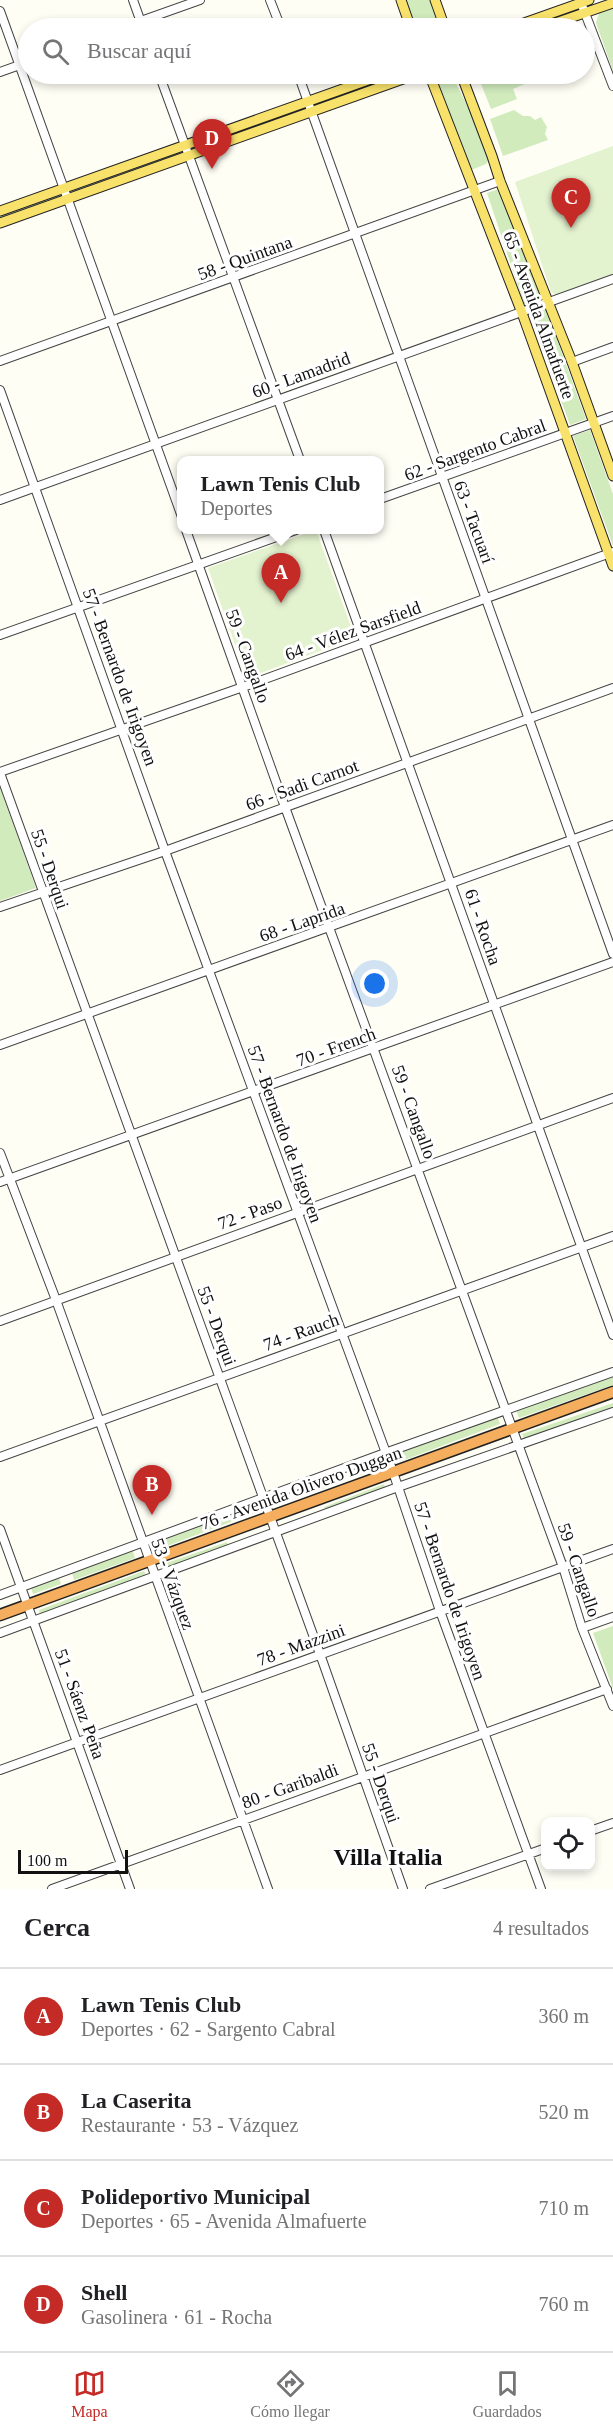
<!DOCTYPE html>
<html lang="es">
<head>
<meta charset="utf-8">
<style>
  :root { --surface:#fff; --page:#f6f6f6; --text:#202124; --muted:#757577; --line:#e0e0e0; --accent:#c42b26 }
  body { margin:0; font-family:Georgia,serif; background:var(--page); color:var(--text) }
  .controls { position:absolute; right:18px; bottom:18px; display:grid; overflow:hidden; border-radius:12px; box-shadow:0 3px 9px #0003 }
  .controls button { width:54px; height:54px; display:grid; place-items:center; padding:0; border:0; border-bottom:2px solid var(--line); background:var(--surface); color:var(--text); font:30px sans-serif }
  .scale { position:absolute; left:18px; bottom:15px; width:110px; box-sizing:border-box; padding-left:6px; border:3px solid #111; border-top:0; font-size:16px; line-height:21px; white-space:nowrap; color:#111; -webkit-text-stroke:4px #fff; paint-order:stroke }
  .you { position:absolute; left:375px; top:984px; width:21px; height:21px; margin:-15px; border:4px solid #fff; border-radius:50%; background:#1a73e8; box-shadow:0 0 0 9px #1a73e833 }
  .badge { display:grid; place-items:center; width:39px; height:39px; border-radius:50%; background:var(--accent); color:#fff; font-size:20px; font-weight:700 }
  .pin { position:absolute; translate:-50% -50px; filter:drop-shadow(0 2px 3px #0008) }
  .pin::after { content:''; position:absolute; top:32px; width:21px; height:18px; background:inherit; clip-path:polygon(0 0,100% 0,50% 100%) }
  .popup { position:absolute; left:177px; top:456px; width:207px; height:78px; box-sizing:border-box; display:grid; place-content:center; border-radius:12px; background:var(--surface); filter:drop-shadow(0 2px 4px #0005); font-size:20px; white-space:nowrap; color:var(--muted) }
  .popup b { font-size:22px; color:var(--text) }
  .popup::after { content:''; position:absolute; left:50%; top:100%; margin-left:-12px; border:12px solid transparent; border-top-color:var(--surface) }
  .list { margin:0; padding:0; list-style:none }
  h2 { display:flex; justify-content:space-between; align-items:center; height:78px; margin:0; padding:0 24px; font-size:26px }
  h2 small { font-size:20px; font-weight:400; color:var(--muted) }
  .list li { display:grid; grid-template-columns:39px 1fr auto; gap:18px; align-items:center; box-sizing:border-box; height:96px; padding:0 24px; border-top:2px solid var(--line) }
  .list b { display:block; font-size:22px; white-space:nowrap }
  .list p { margin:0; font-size:20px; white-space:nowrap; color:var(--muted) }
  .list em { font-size:20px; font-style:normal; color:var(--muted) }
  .icon { flex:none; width:33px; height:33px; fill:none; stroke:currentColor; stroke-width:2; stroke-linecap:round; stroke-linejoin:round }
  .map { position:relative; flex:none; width:613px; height:1889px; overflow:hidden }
  .search { position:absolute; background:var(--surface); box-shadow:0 3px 9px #0003; left:18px; right:18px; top:18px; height:66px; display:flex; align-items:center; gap:15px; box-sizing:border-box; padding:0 21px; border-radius:33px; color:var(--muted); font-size:22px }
  .sheet { height:462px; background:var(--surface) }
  nav { display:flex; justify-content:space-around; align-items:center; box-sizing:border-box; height:84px; border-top:2px solid var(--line); background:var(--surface); font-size:16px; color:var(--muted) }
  nav a { display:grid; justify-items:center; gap:3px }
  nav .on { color:var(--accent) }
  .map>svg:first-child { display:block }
  .green { fill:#d1ebbd }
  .pitch { fill:#e3f2cf }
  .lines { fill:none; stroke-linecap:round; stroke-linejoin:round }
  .minor-casing { stroke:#444; stroke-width:10 }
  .major-casing { stroke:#222; stroke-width:11 }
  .highway-casing { stroke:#222; stroke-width:13 }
  .minor { stroke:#fff; stroke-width:8 }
  .major { stroke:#f9e26b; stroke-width:9 }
  .highway { stroke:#f5ae5d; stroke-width:10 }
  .labels { text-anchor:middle; stroke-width:6; stroke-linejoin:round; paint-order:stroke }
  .street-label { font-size:18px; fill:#111; stroke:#fff }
  .district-label { font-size:24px; font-weight:bold; fill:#111; stroke:#fff }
</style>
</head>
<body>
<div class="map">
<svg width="613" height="1889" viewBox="0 0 613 1889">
  <rect width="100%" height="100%" fill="#fffef5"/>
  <!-- green -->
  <path class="green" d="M404 0H430L440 28H419L411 19Z
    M613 8V71L596 23 599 13Z
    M585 30 590 39 593 55 585 60Z
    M396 74H405L321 104 320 101Z
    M477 74H515L532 81 513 89 517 99 491 109Z
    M454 79 492 156 486 164 469 171 437 85Z
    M299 107 300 110 195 149 194 146Z
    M514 110 523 116H530L535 120 541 117 547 127 545 134 548 140 503 156 490 119Z
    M178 152 179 155 73 193 72 190Z
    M504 187 541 298 524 304 487 193Z
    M58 194 59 197 0 218V215Z
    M546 309 586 419 570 425 530 315Z
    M590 430 613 494V546L573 436Z
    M0 787 36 888 0 901Z
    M613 1377V1385L519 1418 516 1410Z
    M613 1403V1408L524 1438 522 1434Z
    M497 1416 500 1424 399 1462 396 1453Z
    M382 1460 380 1467 354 1478 352 1472Z
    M341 1479 342 1482 305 1495 303 1490 325 1481Z
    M384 1484 385 1488 326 1511 324 1507Z
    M254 1505 257 1512 154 1551 151 1543Z
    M227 1542 228 1546 162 1569 161 1565Z
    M133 1551 135 1558 74 1580 72 1573Z
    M144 1571 146 1575 40 1615 39 1610Z
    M59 1578 61 1584 33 1594 31 1588Z
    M613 1626V1689L593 1633Z"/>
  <!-- pitch -->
  <path class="pitch" d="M613 146V275L556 295 551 292 515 182Z
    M316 530 355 638 247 678 208 568Z"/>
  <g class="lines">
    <defs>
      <path id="minor" d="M133 0 143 28
        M270 0 281 28
        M580 0 613 86
        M0 11 182 517
        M121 28 200 0
        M0 72 28 62
        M159 74 300 460
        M298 74 613 954
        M0 361 500 181
        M572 362 613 347
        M0 390 165 851 393 1472 440 1611 541 1889
        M380 499 613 416
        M0 500 613 279
        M186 530 285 807 563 1567 582 1628 613 1706
        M324 530 613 1335
        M0 635 296 530
        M0 772 243 687 613 552
        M0 773 320 1654 403 1889
        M0 907 165 851 613 688
        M0 1045 613 825
        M0 1153 56 1300 268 1889
        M0 1182 613 962
        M0 1321 613 1098
        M0 1457 613 1236
        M0 1529 130 1889
        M0 1595 385 1453 613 1372
        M582 1628 613 1617
        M0 1633 398 1487 613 1412
        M0 1770 613 1549
        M590 1831 613 1823
        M52 1889 607 1689
        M430 1889 546 1848"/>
      <path id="major" d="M401 0 409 23 415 28
        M435 0 445 28
        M510 28 589 0
        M541 28 613 3
        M424 74 433 76 445 74
        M461 74 492 156 500 181 572 362 613 476
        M430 76 522 313 613 566
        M0 211 385 74
        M0 223 417 74"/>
      <path id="highway" d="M0 1615 613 1392"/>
    </defs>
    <!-- minor casing -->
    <use href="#minor" class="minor-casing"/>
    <!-- major casing -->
    <use href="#major" class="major-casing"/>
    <!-- highway casing -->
    <use href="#highway" class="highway-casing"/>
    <!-- minor -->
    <use href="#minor" class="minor"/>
    <!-- major -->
    <use href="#major" class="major"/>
    <!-- highway -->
    <use href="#highway" class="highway"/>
  </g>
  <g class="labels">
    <!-- street labels -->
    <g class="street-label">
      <text transform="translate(245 258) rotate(-20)" y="6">58 - Quintana</text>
      <text transform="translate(539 315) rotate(70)" y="6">65 - Avenida Almafuerte</text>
      <text transform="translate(301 375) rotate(-20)" y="6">60 - Lamadrid</text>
      <text transform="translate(475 450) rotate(-20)" y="6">62 - Sargento Cabral</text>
      <text transform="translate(474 522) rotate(70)" y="6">63 - Tacuarí</text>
      <text transform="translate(353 631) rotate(-20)" y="6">64 - Vélez Sarsfield</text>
      <text transform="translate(248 656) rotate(70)" y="6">59 - Cangallo</text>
      <text transform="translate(120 677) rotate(70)" y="6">57 - Bernardo de Irigoyen</text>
      <text transform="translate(302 785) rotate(-20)" y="6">66 - Sadi Carnot</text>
      <text transform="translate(50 869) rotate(71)" y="6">55 - Derqui</text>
      <text transform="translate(302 922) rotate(-19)" y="6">68 - Laprida</text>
      <text transform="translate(483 927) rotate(71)" y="6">61 - Rocha</text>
      <text transform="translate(336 1047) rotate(-20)" y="6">70 - French</text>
      <text transform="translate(414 1112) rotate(70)" y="6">59 - Cangallo</text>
      <text transform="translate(285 1134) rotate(70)" y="6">57 - Bernardo de Irigoyen</text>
      <text transform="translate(250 1213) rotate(-20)" y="6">72 - Paso</text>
      <text transform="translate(217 1326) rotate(70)" y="6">55 - Derqui</text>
      <text transform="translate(301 1332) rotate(-20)" y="6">74 - Rauch</text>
      <text transform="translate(301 1488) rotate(-20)" y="6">76 - Avenida Olivero Duggan</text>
      <text transform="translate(579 1570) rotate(71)" y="6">59 - Cangallo</text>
      <text transform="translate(173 1584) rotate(70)" y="6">53 - Vázquez</text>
      <text transform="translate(450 1591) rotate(71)" y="6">57 - Bernardo de Irigoyen</text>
      <text transform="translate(301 1645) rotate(-20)" y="6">78 - Mazzini</text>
      <text transform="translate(80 1704) rotate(70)" y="6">51 - Sáenz Peña</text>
      <text transform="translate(381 1783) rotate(71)" y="6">55 - Derqui</text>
      <text transform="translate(290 1786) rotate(-20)" y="6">80 - Garibaldi</text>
    </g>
    <!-- district labels -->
    <g class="district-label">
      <text x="388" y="1865">Villa Italia</text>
    </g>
  </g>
</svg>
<div class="controls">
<button><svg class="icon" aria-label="locate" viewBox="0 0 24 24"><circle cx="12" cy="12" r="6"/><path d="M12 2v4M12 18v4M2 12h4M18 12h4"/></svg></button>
</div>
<div class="scale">100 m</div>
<div class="you"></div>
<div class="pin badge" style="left:281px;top:603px">A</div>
<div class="popup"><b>Lawn Tenis Club</b>Deportes</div>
<div class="pin badge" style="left:152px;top:1515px">B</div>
<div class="pin badge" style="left:571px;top:228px">C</div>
<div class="pin badge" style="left:212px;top:169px">D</div>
<div class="search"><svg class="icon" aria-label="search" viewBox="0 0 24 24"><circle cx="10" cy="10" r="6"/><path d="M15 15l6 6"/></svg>Buscar aquí</div>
</div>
<section class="sheet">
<h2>Cerca<small>4 resultados</small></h2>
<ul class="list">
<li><span class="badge">A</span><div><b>Lawn Tenis Club</b><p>Deportes · 62 - Sargento Cabral</p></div><em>360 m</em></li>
<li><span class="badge">B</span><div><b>La Caserita</b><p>Restaurante · 53 - Vázquez</p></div><em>520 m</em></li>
<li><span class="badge">C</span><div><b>Polideportivo Municipal</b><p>Deportes · 65 - Avenida Almafuerte</p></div><em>710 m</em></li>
<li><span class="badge">D</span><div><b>Shell</b><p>Gasolinera · 61 - Rocha</p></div><em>760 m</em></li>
</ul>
</section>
<nav>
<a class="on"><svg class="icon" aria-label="map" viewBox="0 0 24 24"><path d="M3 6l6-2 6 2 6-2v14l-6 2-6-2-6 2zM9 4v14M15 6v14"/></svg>Mapa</a>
<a><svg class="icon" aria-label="directions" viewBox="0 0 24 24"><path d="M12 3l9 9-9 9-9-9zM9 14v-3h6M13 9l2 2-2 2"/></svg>Cómo llegar</a>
<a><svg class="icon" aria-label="saved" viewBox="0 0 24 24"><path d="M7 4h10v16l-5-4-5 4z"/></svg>Guardados</a>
</nav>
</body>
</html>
